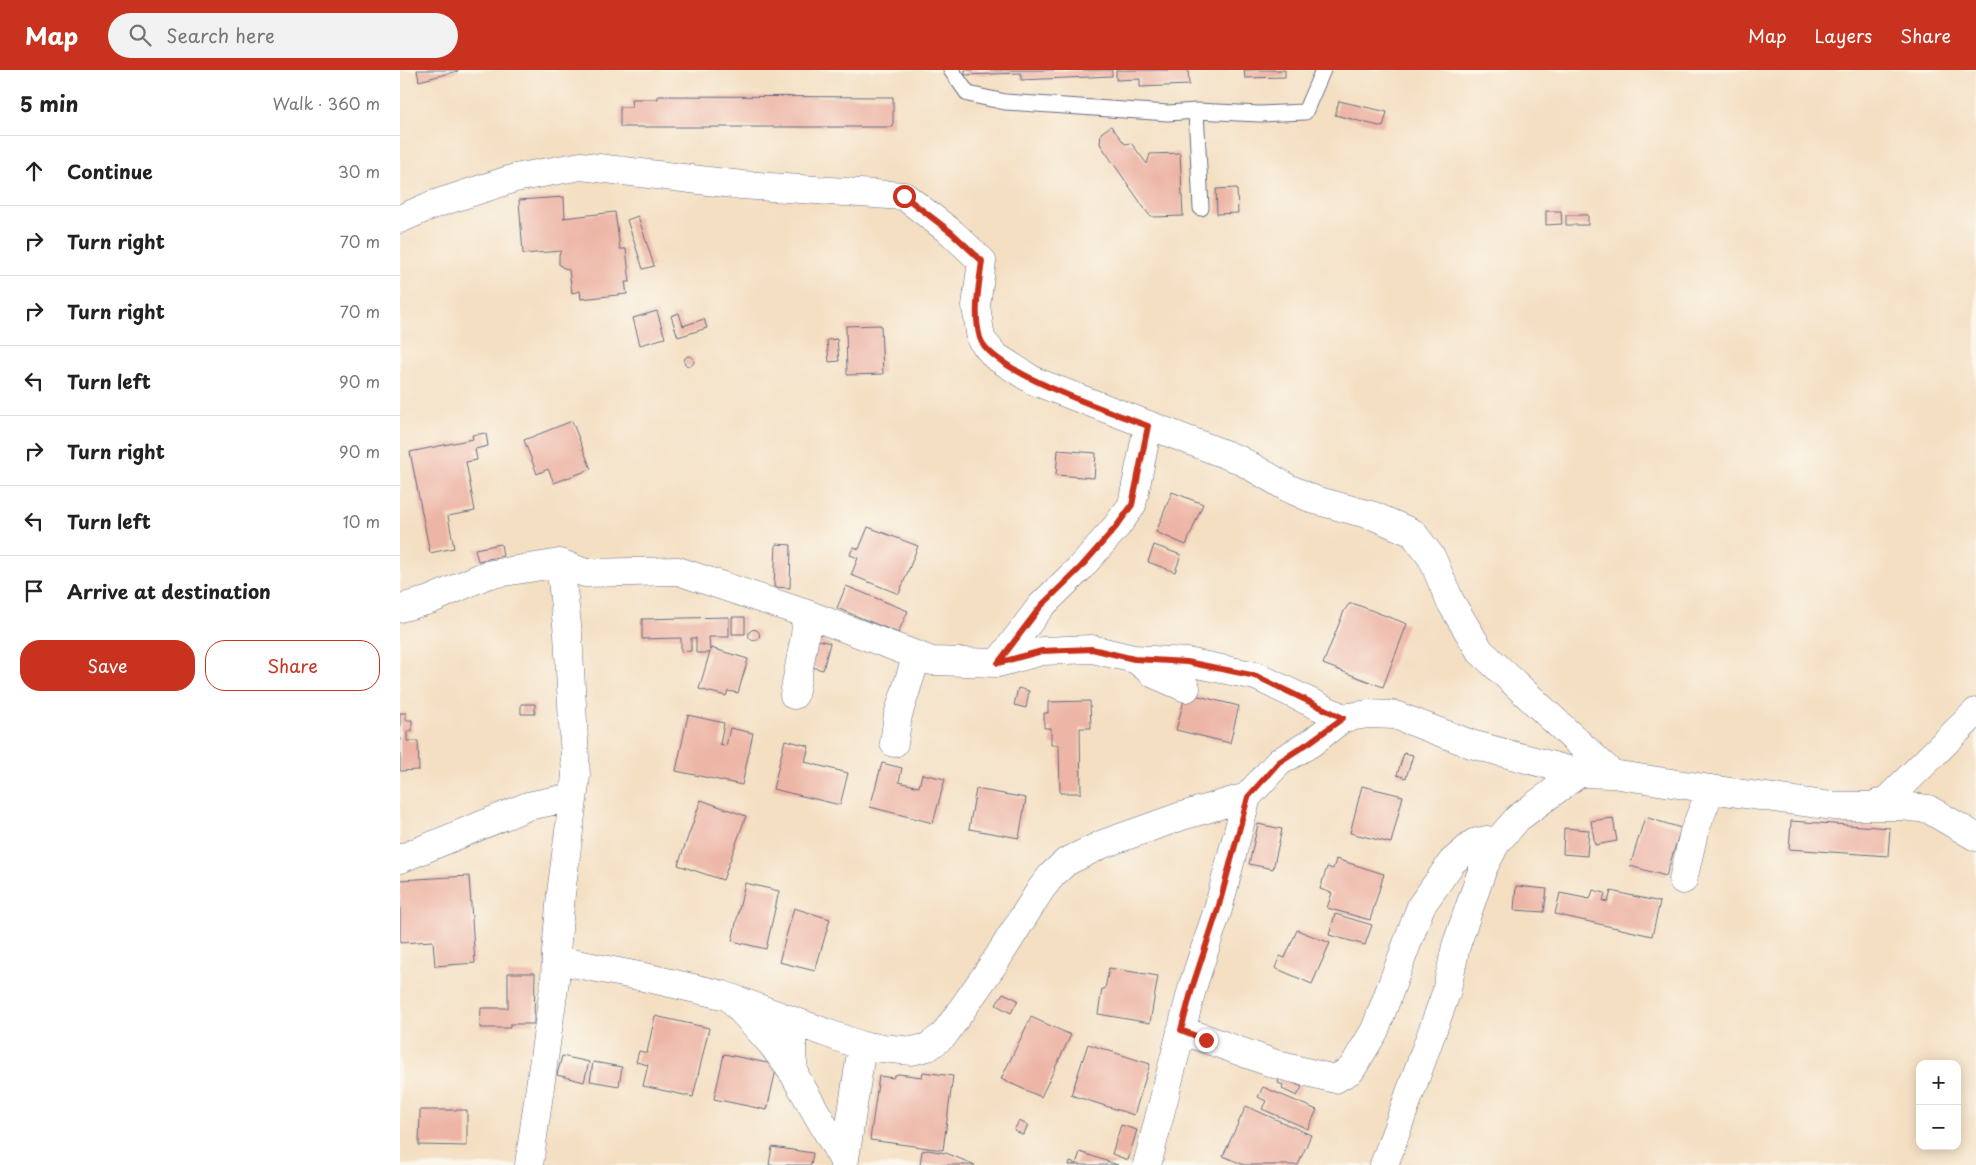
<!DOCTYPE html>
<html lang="en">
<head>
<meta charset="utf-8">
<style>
  :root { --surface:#fff; --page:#f2f2f2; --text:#222; --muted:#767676; --line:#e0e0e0; --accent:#c8321e }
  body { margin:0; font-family:"Playpen Sans",sans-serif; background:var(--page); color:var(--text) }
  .controls { position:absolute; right:15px; bottom:15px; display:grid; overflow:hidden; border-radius:10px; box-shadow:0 2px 12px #0003 }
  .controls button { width:45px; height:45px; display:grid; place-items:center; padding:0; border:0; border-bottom:1px solid var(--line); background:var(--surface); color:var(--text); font:25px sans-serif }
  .stop { position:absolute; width:15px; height:15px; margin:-11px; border:4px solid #c8321e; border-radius:50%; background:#fff }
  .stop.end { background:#c8321e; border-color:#fff; box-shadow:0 1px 5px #0008 }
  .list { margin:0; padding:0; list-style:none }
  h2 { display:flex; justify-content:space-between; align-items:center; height:65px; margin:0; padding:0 20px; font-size:21px }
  h2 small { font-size:16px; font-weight:400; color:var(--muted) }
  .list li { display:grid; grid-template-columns:32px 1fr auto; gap:15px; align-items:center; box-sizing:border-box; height:70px; padding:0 20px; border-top:1px solid var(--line) }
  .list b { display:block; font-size:19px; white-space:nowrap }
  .list em { font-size:16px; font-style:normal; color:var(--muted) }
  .actions { display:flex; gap:10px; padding:15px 20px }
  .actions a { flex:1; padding:11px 0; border:1px solid var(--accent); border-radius:20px; text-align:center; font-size:18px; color:var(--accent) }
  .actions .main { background:var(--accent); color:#fff }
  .icon { flex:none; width:28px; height:28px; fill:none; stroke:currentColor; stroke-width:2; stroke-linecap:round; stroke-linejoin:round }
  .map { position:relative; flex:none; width:1576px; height:1095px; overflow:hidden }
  header { display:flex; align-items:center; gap:30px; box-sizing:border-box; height:70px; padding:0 25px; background:var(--accent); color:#fff }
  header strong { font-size:24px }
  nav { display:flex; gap:28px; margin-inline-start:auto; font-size:18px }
  .search { width:350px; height:45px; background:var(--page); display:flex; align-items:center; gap:12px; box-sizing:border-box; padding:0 18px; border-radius:28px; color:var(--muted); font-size:19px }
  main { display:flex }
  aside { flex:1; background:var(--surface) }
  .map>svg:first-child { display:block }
  .building { fill:#edb5a6 }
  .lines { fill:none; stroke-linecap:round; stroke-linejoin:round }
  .lane-casing { stroke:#676d81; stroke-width:17 }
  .street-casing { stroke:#676d81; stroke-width:29 }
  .lane { stroke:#fff; stroke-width:15 }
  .street { stroke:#fff; stroke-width:28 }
  .route { stroke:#c8321e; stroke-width:6 }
</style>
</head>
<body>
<header>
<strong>Map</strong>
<div class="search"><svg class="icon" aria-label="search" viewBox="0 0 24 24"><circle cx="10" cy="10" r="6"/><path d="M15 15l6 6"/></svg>Search here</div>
<nav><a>Map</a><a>Layers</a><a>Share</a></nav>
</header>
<main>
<aside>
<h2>5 min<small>Walk · 360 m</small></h2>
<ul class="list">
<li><svg class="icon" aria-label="ahead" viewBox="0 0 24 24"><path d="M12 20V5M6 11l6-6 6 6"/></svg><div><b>Continue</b></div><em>30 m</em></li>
<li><svg class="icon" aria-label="right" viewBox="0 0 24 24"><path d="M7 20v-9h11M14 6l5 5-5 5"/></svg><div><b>Turn right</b></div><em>70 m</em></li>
<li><svg class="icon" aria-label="right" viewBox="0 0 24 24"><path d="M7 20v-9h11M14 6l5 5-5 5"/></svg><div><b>Turn right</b></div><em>70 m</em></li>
<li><svg class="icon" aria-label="left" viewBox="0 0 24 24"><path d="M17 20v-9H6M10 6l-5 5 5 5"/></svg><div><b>Turn left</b></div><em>90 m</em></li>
<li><svg class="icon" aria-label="right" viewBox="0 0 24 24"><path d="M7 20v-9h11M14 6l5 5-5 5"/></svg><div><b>Turn right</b></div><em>90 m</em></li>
<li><svg class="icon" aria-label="left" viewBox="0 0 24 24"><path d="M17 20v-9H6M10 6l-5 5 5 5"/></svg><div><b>Turn left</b></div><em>10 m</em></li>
<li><svg class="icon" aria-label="arrive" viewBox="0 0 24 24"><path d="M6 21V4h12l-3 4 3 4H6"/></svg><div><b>Arrive at destination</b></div></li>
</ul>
<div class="actions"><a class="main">Save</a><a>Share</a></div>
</aside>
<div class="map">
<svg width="1576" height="1095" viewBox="0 0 1576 1095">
  <rect width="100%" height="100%" fill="#fbf7ec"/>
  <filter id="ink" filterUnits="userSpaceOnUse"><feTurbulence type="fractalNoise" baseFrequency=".02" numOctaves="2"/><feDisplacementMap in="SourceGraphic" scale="10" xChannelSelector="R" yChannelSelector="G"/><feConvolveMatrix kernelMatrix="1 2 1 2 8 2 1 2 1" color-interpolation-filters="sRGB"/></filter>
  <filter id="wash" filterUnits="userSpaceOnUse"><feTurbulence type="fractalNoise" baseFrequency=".0096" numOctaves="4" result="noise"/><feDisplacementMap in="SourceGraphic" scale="20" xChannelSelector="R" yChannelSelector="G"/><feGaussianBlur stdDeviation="1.12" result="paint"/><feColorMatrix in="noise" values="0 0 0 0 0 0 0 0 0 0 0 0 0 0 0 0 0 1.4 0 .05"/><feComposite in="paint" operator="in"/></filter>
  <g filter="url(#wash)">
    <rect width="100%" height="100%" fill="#f4dfc3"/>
    <g id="blocks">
      <!-- building -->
      <path class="building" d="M17 0H58V1L19 11Z
        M565 0H712V6L621 10V3L565 5Z
        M716 0H788L789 15 740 17V9L716 10Z
        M844 0H885V7L845 8Z
        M258 26 493 27V57H220V37H232L231 29H258Z
        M939 31 987 42 983 57 935 45Z
        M711 56 725 74 731 73 747 94 750 84 780 83 783 146 754 147 749 145 700 74 701 63Z
        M837 118 838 143 817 144 816 119Z
        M164 127 165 147 163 148 215 142 220 179H226L230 212H225L227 224 181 229 180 221 172 223 169 200 162 197 159 194V184L162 181 123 184 119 130Z
        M1146 141H1161L1162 154 1146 155Z
        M1166 145H1188V155H1166Z
        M238 146 254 196 243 199 227 150Z
        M257 241 265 268 240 275 233 248Z
        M279 243 283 256 304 249 307 258 278 267 271 246Z
        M481 255 483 304 447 305 446 256Z
        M437 269 439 291 429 292 427 270Z
        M284 291a5 5 0 1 1 10 0a5 5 0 1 1-10 0Z
        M172 351 191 399 154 413 148 399 137 404 124 370Z
        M86 363 88 376 75 379 77 390 66 392 75 441 48 446 54 478 30 483 10 382 73 369 72 365Z
        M658 380 696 383 694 408 656 405Z
        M772 422 803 434 786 475 756 462Z
        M468 457 518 476 499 524 451 505 458 488 450 485 453 477 459 479Z
        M101 474 103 486 78 491 75 479Z
        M376 474 391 475 390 518 374 517Z
        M754 475 781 485 775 502 748 492Z
        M446 516 508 541 498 563 437 538Z
        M949 534H955L1007 554 983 617 923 594 944 541Z
        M329 547V567H309L310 583H296V568H291V581L281 582V568L242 569V549Z
        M332 547H345V564H332Z
        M348.5 565a5.5 5.5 0 1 1 11 0a5.5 5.5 0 1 1-11 0Z
        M415 569 430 573 423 600 408 596Z
        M311 578 348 589 338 623 328 621 326 626 299 619Z
        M618 618 629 621 626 638 614 635Z
        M786 623 839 636 830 673 776 660Z
        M690 631 691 658H680L681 723H660L659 675H651V658H644V643H648V632Z
        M121 634H135V644H121Z
        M0 643H6V650H12V661H7V671H18L19 700 0 701Z
        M288 645 324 653 320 674 326 676 330 658 353 663 342 715 276 701Z
        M385 670 409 676 405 692 448 703 440 735 373 719Z
        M1004 683 1013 685 1006 708 997 705Z
        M482 693 502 698 499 712 519 717 522 704 545 709 533 753 470 737Z
        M962 716 1003 726 991 773 950 763Z
        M576 719 626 728 619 768 569 759Z
        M301 730 346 746 323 810 278 795Z
        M1245 747 1281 758 1266 806 1230 796Z
        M1213 748 1217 771 1195 775 1191 751Z
        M1391 751 1490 758 1488 786 1389 779Z
        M858 754 882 759 873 799 849 794Z
        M1164 758 1189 760 1187 786 1163 784Z
        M936 789 984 804 970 850 927 838 932 823 920 819 927 797 933 799Z
        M69 806 75 893 35 896 33 871 0 873V810Z
        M345 813 379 821 366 879 332 871Z
        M1116 816 1147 819 1144 842 1114 840Z
        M1193 820 1205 823 1203 831 1208 832 1211 821 1260 832 1252 866 1155 844 1160 823 1190 829Z
        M394 838 430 849 415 901 379 892Z
        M935 844 972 855 965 875 929 865Z
        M897 860 930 873 912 914 875 898 880 886 885 888Z
        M709 898 758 906 750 953 698 944 702 919H705Z
        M108 903H135L134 954H110V958H80L81 938H108Z
        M603 923 618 930 611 943 596 935Z
        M255 946 309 958 293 1027 243 1016 248 995 236 992 239 981 247 983Z
        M631 947 671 965 641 1027 601 1009Z
        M688 974 750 994 734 1045 671 1025Z
        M324 984 377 995 367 1040 314 1029Z
        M162 986 189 992 184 1012 157 1005Z
        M193 992 222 997 219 1016 190 1011Z
        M523 1002 553 1006 543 1080 470 1070 479 1006 493 1008 495 1005 499 1004 522 1007Z
        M880 1007 902 1017 897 1026 882 1019 883 1015 878 1013Z
        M863 1017 917 1040 908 1059 862 1039 866 1031 858 1027Z
        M846 1036 911 1065 898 1095H844L823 1086Z
        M20 1040H67V1076L19 1075Z
        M619 1051 628 1055 623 1065 614 1060Z
        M721 1055 737 1060 728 1090 712 1084Z
        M372 1077 413 1083 411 1095H369Z
        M528 1080 546 1083 575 1095H520L522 1081Z
        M680 1082 718 1095H669L670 1092 676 1094Z"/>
    </g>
  </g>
  <g filter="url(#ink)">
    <use href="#blocks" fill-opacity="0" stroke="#676d81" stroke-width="1"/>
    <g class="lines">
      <defs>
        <path id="lane" d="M551 0 568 24 605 32 768 43 796 41 860 44 905 42 923 0
          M796 41 801 138"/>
        <path id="street" d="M0 149 32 135 115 108 181 96 342 115 504 126 552 163 582 191 576 236 581 269 595 286 634 311 840 390 888 418 915 430 974 446 1013 463 1032 488 1050 531 1080 581 1212 704
          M0 538 30 530 86 505 160 493 185 503 278 501 407 544 532 591 598 593 642 581 692 579 734 589 787 592 856 606 943 648
          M738 591 754 604 786 618
          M598 593 641 536 680 498 716 457 732 435 748 356
          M394 625 405 565 407 544
          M494 673 498 645 517 585
          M1472 736 1488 729 1576 642
          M0 789 128 736 173 727
          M1283 810 1294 762 1311 719
          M156 890 244 907 323 925 462 976 512 981 528 977 544 965 595 892 641 819 652 805 666 792 703 774 782 746 847 727
          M334 932 371 973 394 1004
          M393 951 392 987 395 1006 444 1091
          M781 960 878 995 935 1009 951 1000 975 960 1021 836 1052 792 1074 773 1087 770 1096 773
          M129 1095 155 910 156 882 161 824 176 706 168 564 160 493
          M444 1095 462 976
          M747 1095 793 915 818 839 847 727 879 692 911 673 943 648 968 644 995 645 1071 674 1179 703 1212 704 1344 724 1433 736H1502L1528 739 1576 767
          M984 1095 1046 923 1056 876 1083 798 1096 773 1118 748 1179 703"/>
      </defs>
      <!-- lane casing -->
      <use href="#lane" class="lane-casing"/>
      <!-- street casing -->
      <use href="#street" class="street-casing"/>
      <!-- lane -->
      <use href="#lane" class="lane"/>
      <!-- street -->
      <use href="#street" class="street"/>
    </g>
  </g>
  <g class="lines" filter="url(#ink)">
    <!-- route -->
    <path class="route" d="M504 126 552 163 582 191C579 216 573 243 580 268 591 302 714 343 748 356L732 435 716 457 680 498 641 536 598 593 642 581 692 579 734 589 787 592 856 606 943 648 910 672 879 692 848 727 818 839 793 915 781 960 806 970"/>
  </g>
</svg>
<div class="controls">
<button>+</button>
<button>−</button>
</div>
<div class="stop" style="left:504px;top:126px"></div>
<div class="stop end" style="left:806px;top:970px"></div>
</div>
</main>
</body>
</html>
